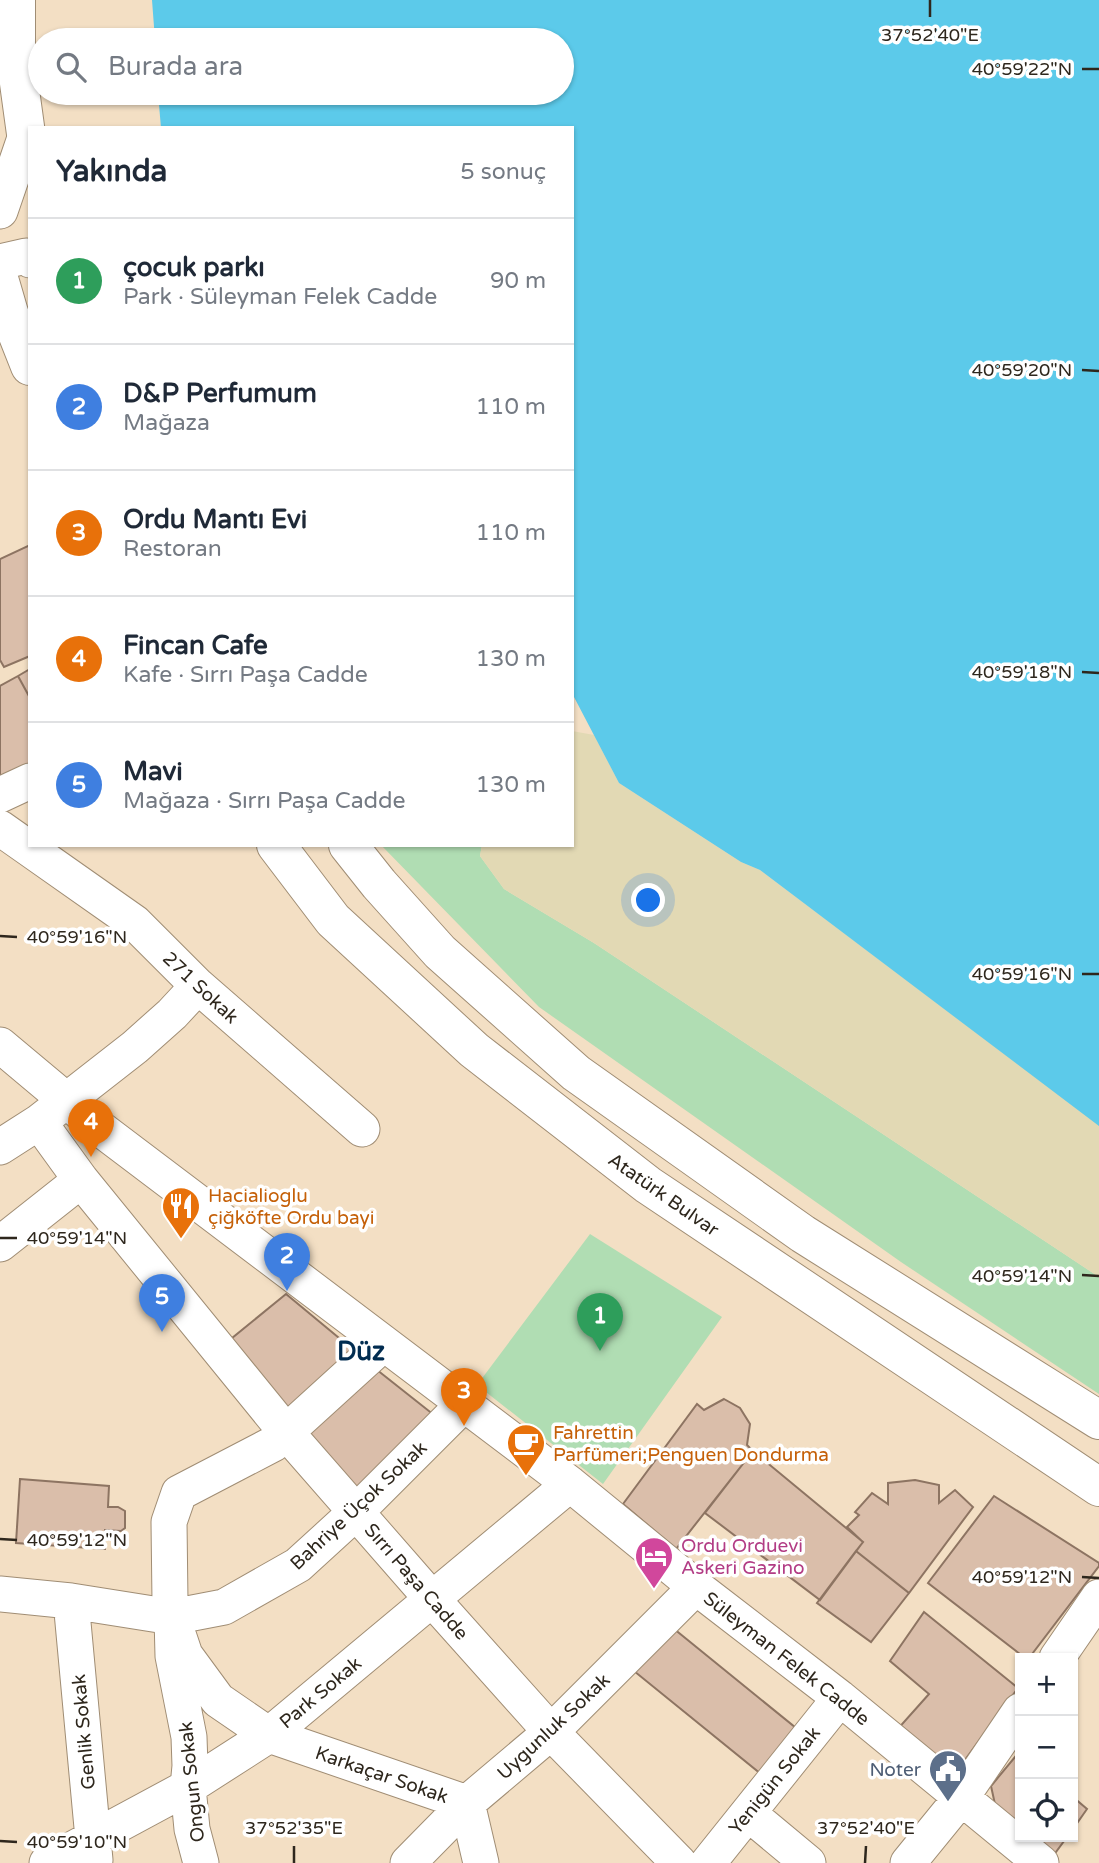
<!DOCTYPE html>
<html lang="tr">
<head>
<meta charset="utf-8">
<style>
  :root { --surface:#fff; --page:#f6f6f7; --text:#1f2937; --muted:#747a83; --line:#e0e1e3; --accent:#0b8043 }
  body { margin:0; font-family:"Varela Round",sans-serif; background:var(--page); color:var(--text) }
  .controls { position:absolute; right:21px; bottom:21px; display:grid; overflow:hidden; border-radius:0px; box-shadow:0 2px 5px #0004 }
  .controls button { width:63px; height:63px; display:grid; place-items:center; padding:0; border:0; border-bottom:2px solid var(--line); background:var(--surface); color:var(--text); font:35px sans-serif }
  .you { position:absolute; left:649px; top:901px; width:24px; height:24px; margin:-18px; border:5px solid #fff; border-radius:50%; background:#1a73e8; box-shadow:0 0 0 10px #1a73e833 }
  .badge { display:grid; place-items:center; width:46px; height:46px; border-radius:50%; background:var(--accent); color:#fff; font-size:23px; font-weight:700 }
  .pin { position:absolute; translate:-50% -58px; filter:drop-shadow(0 2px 4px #0008) }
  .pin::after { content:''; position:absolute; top:37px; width:24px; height:21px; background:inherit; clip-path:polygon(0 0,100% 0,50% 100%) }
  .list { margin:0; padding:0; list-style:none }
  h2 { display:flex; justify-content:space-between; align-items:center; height:91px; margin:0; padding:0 28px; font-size:30px }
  h2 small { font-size:23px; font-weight:400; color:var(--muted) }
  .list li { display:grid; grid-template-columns:46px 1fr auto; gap:21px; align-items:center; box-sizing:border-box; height:126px; padding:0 28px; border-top:2px solid var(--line) }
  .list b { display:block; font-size:26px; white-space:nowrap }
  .list p { margin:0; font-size:23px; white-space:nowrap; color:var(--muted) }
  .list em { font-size:23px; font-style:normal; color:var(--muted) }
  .icon { flex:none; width:38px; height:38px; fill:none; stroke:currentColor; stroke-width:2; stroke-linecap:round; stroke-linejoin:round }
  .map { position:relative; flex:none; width:1099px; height:1863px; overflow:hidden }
  .search { position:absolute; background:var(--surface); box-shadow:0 2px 5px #0004; left:28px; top:28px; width:546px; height:77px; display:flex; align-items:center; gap:18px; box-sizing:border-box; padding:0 24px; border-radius:38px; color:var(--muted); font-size:26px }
  .panel { position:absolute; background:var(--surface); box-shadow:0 2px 5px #0004; left:28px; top:126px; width:546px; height:721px; border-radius:0px }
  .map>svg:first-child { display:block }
  .green { fill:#b0ddb3 }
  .sand { fill:#e2d9b4 }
  .water { fill:#5ccaea }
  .building { fill:#dabeaa; stroke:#8d7462; stroke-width:2 }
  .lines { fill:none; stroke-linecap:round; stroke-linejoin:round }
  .street-casing { stroke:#a08d74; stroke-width:37 }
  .highway-casing { stroke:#a08d74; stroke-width:40 }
  .street { stroke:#fff; stroke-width:35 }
  .highway { stroke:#fff; stroke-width:38 }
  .ticks { fill:none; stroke:#2e271d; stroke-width:2.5 }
  .labels { text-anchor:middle; stroke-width:7; stroke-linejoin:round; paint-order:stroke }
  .street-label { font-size:19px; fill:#2e271d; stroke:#fff }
  .food-label { font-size:19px; fill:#c56008; stroke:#fff; text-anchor:start }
  .hotel-label { font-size:19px; fill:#b23c85; stroke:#fff; text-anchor:start }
  .service-label { font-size:19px; fill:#4e5e75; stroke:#fff; text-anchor:end }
  .district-label { font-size:26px; font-weight:bold; fill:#012c50; stroke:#fff }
  .ticks-label { font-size:18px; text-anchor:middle; fill:#2e271d; stroke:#fff; stroke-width:7; stroke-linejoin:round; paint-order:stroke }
</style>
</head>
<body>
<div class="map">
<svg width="1099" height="1863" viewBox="0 0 1099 1863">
  <rect width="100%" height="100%" fill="#f3dfc4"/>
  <!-- green -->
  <path class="green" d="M381 845H482L480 856 504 889 594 943 1099 1277V1394L901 1262 539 1007Z
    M590 1234 722 1317 603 1484 477 1385Z"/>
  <!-- sand -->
  <path class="sand" d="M572 731 594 735 619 783 741 862 760 870 1099 1125V1277L594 943 504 889 480 856 482 845H572Z"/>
  <!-- water -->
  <path class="water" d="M152 0H1099V1126L760 870 741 862 619 783 574 697 572 684V128H161L158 93H562V40H155Z"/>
  <!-- building -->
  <path class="building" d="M30 545V656L4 667 0 660V559Z
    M30 669V698L18 676Z
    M18 676 30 698V763L0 779V686Z
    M286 1294 356 1352 287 1418 226 1343Z
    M367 1362 434 1415 355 1494 296 1432Z
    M724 1399 740 1408 750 1424 747 1445 753 1451 676 1549 623 1504 697 1404 704 1410Z
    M753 1451 863 1542 820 1600 705 1513Z
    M20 1479 109 1486 108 1507H118L125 1511V1528L121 1531 105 1530V1549L16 1543Z
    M915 1480 939 1485V1503L955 1490 973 1507 909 1593 856 1551 863 1542 847 1527 859 1515 855 1512 872 1493 888 1504V1483Z
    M994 1496 1099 1563V1566L1029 1658H1025L928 1583Z
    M856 1551 909 1593 871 1642 817 1603Z
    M924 1612 1018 1688 953 1776 895 1732 929 1694 890 1661Z
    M668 1624 796 1728 761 1774 629 1667Z
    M1020 1751V1829L996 1809 991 1786Z
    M1073 1797 1087 1809 1073 1829Z
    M1030 1837H1067L1053 1856Z"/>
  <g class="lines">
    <defs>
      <path id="street" d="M0 211 26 135
        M0 262 26 256 30 260
        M0 795 30 781
        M0 828 135 923 198 986 362 1129
        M0 1045 98 1127 570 1484 696 1587 840 1698 1041 1863
        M39 1122 81 1180 286 1432 432 1599 551 1732 679 1863
        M0 1147 39 1122 135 1047 172 1014 198 986
        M0 1244 81 1180
        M0 1594 71 1601 172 1617 224 1607 298 1565 356 1512 463 1405
        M71 1601 95 1860
        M179 1637 185 1655 218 1700 269 1735 467 1803 481 1863
        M1057 1658 1099 1597
        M748 1813 808 1863
        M47 1863 188 1787 269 1735 570 1484
        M201 1863 192 1829 188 1787 190 1766 189 1737 173 1656 172 1617 170 1601 169 1522 179 1493 273 1444 383 1344
        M408 1863 467 1803 551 1732 696 1587
        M708 1863 840 1698
        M908 1863 961 1798 1020 1711"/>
      <path id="highway" d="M16 0V61L30 163
        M0 282 9 313 30 366
        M276 845 333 920 474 1050 648 1185 1099 1487
        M348 845 379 884 440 952 576 1073 803 1234 1099 1420"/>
    </defs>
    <!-- street casing -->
    <use href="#street" class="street-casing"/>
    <!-- highway casing -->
    <use href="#highway" class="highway-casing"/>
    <!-- street -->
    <use href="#street" class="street"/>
    <!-- highway -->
    <use href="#highway" class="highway"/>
  </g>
  <!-- ticks -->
  <path class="ticks" d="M930 17V0M1082 69H1099M1082 370 1099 371M1082 672 1099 673M0 936 17 937M1082 974H1099M0 1238H17M1082 1275 1099 1276M0 1539 17 1540M1082 1577 1099 1578M0 1841 17 1842M294 1863V1846M865 1863 866 1846"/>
  <!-- icons -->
  <defs>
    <symbol id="restaurant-pin" viewBox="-11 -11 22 30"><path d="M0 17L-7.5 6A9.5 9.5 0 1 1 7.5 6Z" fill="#e8710a" stroke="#fff"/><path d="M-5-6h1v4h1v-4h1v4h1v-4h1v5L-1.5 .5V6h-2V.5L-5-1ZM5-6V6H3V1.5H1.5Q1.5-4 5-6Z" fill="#fff"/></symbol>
    <symbol id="cafe-pin" viewBox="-11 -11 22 30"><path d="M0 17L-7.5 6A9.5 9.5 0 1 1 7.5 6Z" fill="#e8710a" stroke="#fff"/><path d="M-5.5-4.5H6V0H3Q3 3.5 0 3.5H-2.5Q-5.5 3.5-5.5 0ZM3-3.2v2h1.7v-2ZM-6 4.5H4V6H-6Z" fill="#fff"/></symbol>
    <symbol id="hotel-pin" viewBox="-11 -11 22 30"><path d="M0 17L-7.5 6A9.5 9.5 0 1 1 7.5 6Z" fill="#d1479c" stroke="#fff"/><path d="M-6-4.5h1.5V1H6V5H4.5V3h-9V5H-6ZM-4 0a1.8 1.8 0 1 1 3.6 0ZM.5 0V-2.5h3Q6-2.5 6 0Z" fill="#fff"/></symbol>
    <symbol id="civic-pin" viewBox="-11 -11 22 30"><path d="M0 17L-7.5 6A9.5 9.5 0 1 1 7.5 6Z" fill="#5c6f8a" stroke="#fff"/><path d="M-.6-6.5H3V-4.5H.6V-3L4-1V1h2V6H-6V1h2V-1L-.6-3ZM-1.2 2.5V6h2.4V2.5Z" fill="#fff"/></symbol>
  </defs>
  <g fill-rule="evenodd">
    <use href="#restaurant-pin" x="159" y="1184" width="44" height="60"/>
    <use href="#cafe-pin" x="504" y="1421" width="44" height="60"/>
    <use href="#hotel-pin" x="632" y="1534" width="44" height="60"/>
    <use href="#civic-pin" x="926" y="1747" width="44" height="60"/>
  </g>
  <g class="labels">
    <!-- street labels -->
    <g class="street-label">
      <text transform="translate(201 987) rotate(43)" y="7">271 Sokak</text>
      <text transform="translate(664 1194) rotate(35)" y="7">Atatürk Bulvar</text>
      <text transform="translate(358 1505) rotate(-43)" y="7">Bahriye Üçok Sokak</text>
      <text transform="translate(417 1581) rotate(49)" y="7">Sırrı Paşa Cadde</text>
      <text transform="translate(787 1658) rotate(38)" y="7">Süleyman Felek Cadde</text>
      <text transform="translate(320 1692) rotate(-40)" y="7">Park Sokak</text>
      <text transform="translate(553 1726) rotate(-43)" y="7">Uygunluk Sokak</text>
      <text transform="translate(83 1732) rotate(-95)" y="7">Genlik Sokak</text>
      <text transform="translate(382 1774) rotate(19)" y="7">Karkaçar Sokak</text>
      <text transform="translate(774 1780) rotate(-51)" y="7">Yenigün Sokak</text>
      <text transform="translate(191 1782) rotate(-96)" y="7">Ongun Sokak</text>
    </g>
    <!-- food labels -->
    <g class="food-label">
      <text x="208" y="1202">Hacialioglu<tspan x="208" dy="22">çiğköfte Ordu bayi</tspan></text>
      <text x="553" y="1439">Fahrettin<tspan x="553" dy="22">Parfümeri;Penguen Dondurma</tspan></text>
    </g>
    <!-- hotel labels -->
    <g class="hotel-label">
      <text x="681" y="1552">Ordu Orduevi<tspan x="681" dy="22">Askeri Gazino</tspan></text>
    </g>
    <!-- service labels -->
    <g class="service-label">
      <text x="921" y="1776">Noter</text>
    </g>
    <!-- district labels -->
    <g class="district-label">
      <text x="361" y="1360">Düz</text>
    </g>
  </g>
  <g class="ticks-label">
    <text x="930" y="41">37°52'40"E</text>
    <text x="1022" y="75">40°59'22"N</text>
    <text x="1022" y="376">40°59'20"N</text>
    <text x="1022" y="678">40°59'18"N</text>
    <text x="77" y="943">40°59'16"N</text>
    <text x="1022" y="980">40°59'16"N</text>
    <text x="77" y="1244">40°59'14"N</text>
    <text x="1022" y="1282">40°59'14"N</text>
    <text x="77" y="1546">40°59'12"N</text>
    <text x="1022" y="1583">40°59'12"N</text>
    <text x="294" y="1834">37°52'35"E</text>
    <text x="866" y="1834">37°52'40"E</text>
    <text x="77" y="1848">40°59'10"N</text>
  </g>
</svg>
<div class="controls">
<button>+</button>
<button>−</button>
<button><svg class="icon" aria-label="locate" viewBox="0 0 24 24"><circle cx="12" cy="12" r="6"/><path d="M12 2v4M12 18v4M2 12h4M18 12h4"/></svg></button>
</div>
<div class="you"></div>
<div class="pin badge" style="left:600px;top:1351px;background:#2e9e5b">1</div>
<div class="pin badge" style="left:287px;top:1291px;background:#3f7fe0">2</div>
<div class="pin badge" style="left:464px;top:1426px;background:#e8710a">3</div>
<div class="pin badge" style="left:91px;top:1157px;background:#e8710a">4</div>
<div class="pin badge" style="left:162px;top:1332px;background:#3f7fe0">5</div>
<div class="search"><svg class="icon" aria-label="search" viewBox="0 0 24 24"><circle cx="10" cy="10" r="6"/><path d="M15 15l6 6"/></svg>Burada ara</div>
<section class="panel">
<h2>Yakında<small>5 sonuç</small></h2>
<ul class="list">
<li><span class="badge" style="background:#2e9e5b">1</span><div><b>çocuk parkı</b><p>Park · Süleyman Felek Cadde</p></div><em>90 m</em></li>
<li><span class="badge" style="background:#3f7fe0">2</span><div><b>D&amp;P Perfumum</b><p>Mağaza</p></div><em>110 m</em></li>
<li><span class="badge" style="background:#e8710a">3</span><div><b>Ordu Mantı Evi</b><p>Restoran</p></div><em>110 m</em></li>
<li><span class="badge" style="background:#e8710a">4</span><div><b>Fincan Cafe</b><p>Kafe · Sırrı Paşa Cadde</p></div><em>130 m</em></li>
<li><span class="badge" style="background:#3f7fe0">5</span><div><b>Mavi</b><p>Mağaza · Sırrı Paşa Cadde</p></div><em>130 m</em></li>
</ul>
</section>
</div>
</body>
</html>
